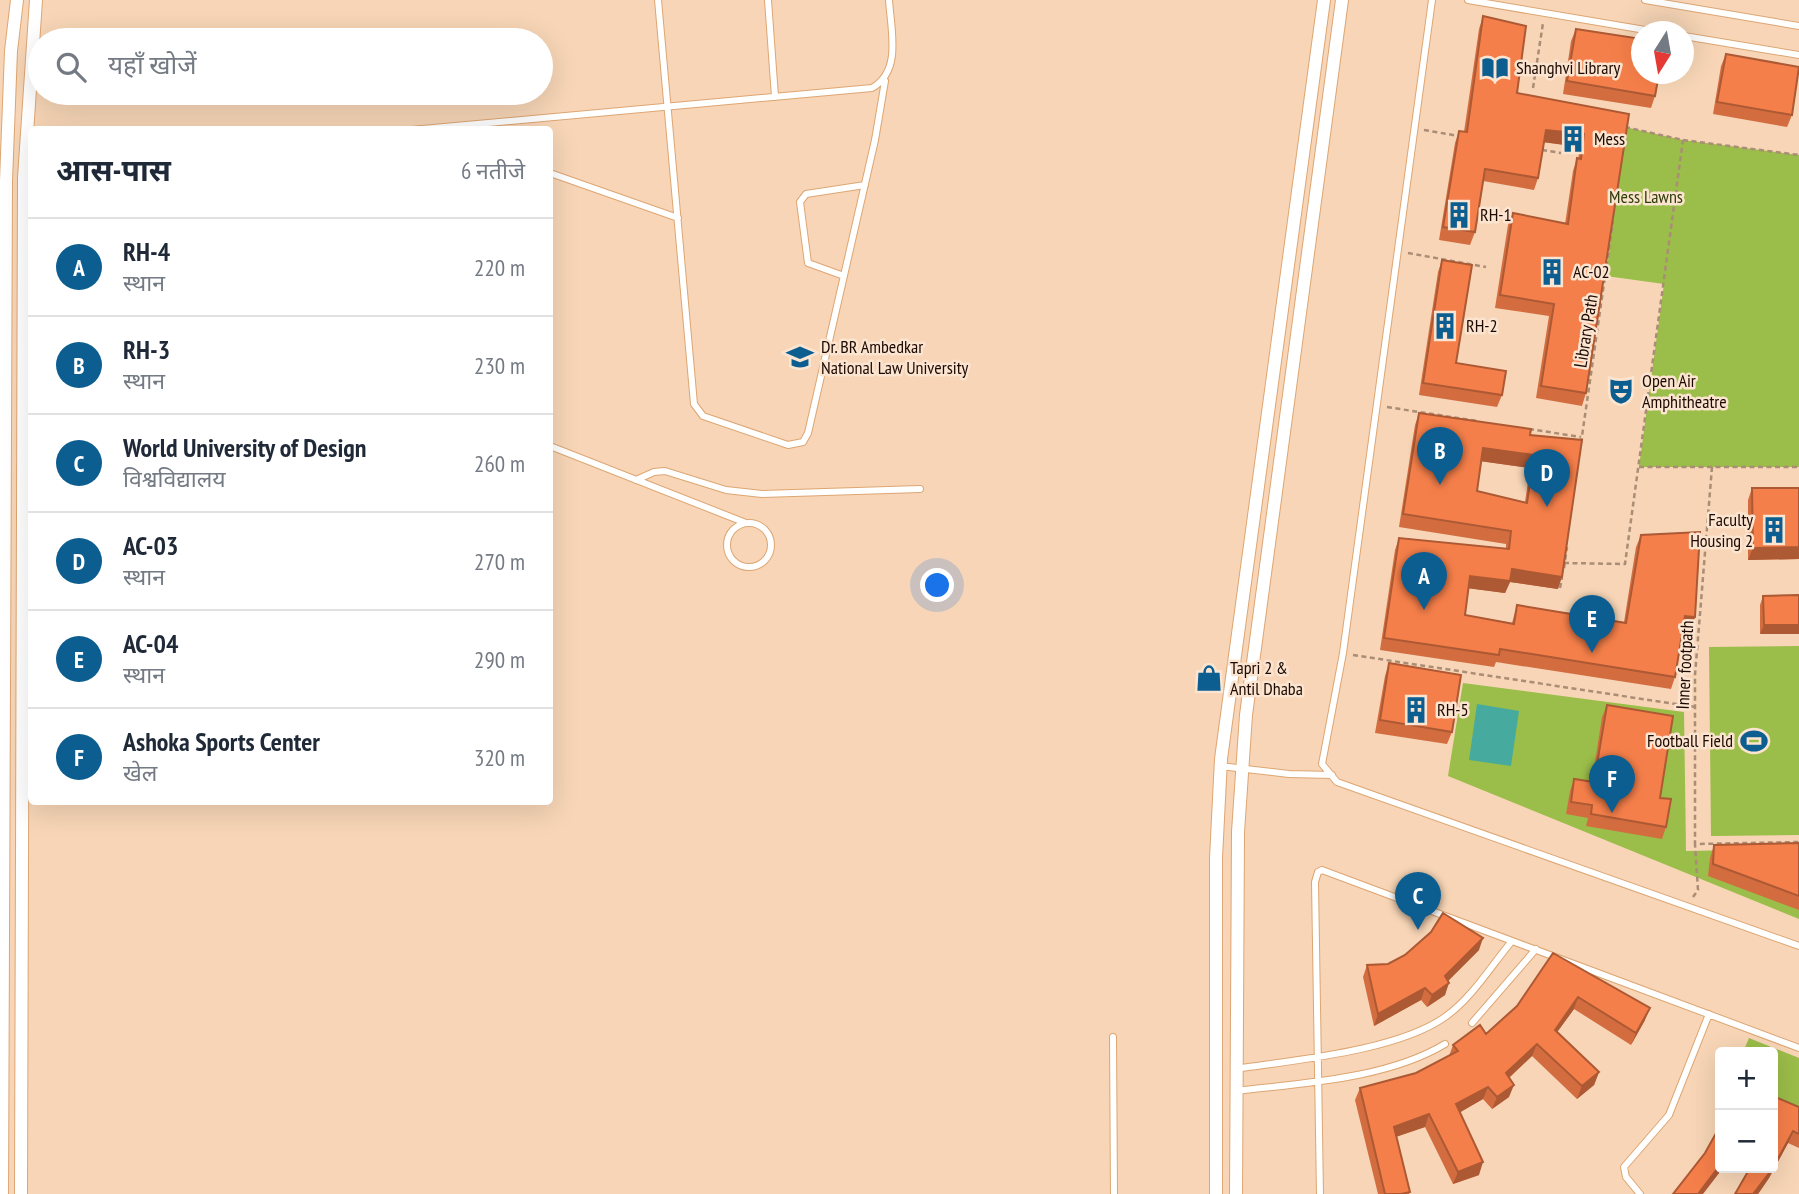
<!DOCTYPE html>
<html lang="hi">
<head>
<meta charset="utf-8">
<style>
  :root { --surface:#fff; --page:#f2f2f3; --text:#1f2937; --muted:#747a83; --line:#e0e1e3; --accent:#0c5d90 }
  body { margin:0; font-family:"PT Sans Narrow","Noto Sans Devanagari",sans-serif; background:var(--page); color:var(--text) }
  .controls { position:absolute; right:21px; bottom:21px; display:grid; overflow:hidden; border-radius:7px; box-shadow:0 7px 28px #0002 }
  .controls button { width:63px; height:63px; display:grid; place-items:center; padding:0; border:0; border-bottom:2px solid var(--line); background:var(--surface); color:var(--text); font:35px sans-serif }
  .compass { position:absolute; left:1631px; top:21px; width:63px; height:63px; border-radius:50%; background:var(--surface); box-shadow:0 7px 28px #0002; rotate:191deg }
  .you { position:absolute; left:938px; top:586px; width:24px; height:24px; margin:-18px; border:5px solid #fff; border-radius:50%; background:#1a73e8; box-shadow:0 0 0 10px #1a73e833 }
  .badge { display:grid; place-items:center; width:46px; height:46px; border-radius:50%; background:var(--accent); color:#fff; font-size:23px; font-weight:700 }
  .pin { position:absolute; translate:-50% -58px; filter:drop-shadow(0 2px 4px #0008) }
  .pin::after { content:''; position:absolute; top:37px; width:24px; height:21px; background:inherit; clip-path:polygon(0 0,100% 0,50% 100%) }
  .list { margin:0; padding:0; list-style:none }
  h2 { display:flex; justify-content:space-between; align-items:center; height:91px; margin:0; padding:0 28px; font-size:30px }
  h2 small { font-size:23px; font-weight:400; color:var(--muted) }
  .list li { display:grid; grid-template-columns:46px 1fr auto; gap:21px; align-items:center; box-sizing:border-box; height:98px; padding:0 28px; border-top:2px solid var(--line) }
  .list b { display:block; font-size:26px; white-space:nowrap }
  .list p { margin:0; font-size:23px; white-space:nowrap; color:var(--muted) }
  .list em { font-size:23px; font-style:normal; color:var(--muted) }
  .icon { flex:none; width:38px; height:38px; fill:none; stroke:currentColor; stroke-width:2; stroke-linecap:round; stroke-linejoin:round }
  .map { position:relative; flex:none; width:1799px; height:1194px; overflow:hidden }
  .search { position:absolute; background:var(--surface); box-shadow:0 7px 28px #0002; left:28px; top:28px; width:525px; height:77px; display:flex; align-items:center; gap:18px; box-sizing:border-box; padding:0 24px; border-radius:38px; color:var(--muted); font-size:26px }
  .panel { position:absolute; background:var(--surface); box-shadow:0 7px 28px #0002; left:28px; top:126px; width:525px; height:679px; border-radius:7px }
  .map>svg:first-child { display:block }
  .green { fill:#9bbd49 }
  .water { fill:#46ab9e }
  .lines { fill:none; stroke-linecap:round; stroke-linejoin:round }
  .lane-casing { stroke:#dda673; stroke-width:8 }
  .street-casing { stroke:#dda673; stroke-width:14 }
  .path { stroke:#aa8d76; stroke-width:2.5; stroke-dasharray:5 3.5; stroke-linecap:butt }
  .lane { stroke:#fff; stroke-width:6 }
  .street { stroke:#fff; stroke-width:12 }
  .wall { fill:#d36d40; fill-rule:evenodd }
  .shaded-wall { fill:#ac5934 }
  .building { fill:#f57f4a; stroke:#ac5934; stroke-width:2; fill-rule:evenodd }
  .labels { text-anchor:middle; stroke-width:5; stroke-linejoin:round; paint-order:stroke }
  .poi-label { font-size:18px; fill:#1c0900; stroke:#fbe4d0; text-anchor:start }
  .park-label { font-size:18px; fill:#2f3d08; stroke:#fbe4d0 }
  .street-label { font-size:18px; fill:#1c0900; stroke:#fbe4d0 }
</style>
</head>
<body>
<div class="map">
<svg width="1799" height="1194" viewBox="0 0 1799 1194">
  <rect width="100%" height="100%" fill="#f7d5b6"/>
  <!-- green -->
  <path class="green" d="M1625 127 1683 140 1799 155V467H1639L1664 284 1606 276Z
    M1799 646V835L1711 836 1709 647Z
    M1463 683 1684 712 1686 851 1799 849V919L1448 776Z
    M1749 1038 1799 1058V1107L1773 1096V1052H1743Z"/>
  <!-- water -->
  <path class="water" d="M1477 704 1519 711 1511 766 1469 760Z"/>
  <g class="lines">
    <defs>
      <path id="lane" d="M658 0 694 404 703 416 788 445 803 442 808 433 875 140 885 81
        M768 0 775 97
        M1432 0 1343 653 1322 764 1337 782 1799 946
        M1468 0 1657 32
        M1645 0 1799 26
        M1684 36 1799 55
        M411 130 872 88C902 71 891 31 889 0
        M550 173 678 218
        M844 276 808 263 800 202 806 194 865 185
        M550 446 746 523
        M636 480 654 472 665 471 726 490 762 494 920 489
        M727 545a22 22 0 1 1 44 0a22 22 0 1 1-44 0Z
        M1220 766 1289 774 1332 775
        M1472 1023 1536 949
        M1113 1037 1114 1194
        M1236 1069C1294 1060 1397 1051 1445 1017 1472 998 1491 966 1512 941
        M1236 1091C1302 1083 1387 1079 1445 1044
        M1320 1194 1315 882 1318 872 1322 870 1799 1048
        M1640 1194 1626 1177 1624 1167 1669 1115 1709 1014"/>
      <path id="street" d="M2 1194 6 181 11 51 17 0
        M21 1194 24 178 36 0
        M1216 1194V858L1221 759 1324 0
        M1236 1194 1238 832 1246 715 1342 0"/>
    </defs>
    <!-- lane casing -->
    <use href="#lane" class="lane-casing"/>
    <!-- street casing -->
    <use href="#street" class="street-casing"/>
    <!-- path -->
    <path class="path" d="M1533 88 1543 23
      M1625 127 1683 140 1799 155
      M1424 130 1459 136
      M1542 150 1561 153
      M1408 253 1486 267
      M1387 407 1477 421
      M1529 429 1581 437
      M1581 443 1613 221
      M1639 467H1799
      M1712 467 1695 675V844L1799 842
      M1564 563 1625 564 1683 140
      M1564 568 1567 547
      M1560 588 1562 578
      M1353 655 1695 707
      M1693 897 1698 890 1695 844"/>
    <!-- lane -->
    <use href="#lane" class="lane"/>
    <!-- street -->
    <use href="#street" class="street"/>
  </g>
  <!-- wall -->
  <path class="wall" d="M1483 16 1517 93 1629 114 1586 393 1582 406 1536 398 1549 316 1495 308 1508 225 1513 213 1565 224 1573 171 1577 158 1578 159 1580 147 1544 142 1538 178 1534 190 1483 181 1475 232 1470 245 1439 240 1455 143 1459 131 1464 132 1479 29Z
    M1576 29 1655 96 1651 108 1563 94 1571 41Z
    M1726 54 1792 115 1787 127 1713 114 1721 66Z
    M1442 260 1456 363 1502 395 1497 407 1419 395 1438 272Z
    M1419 413 1530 435 1558 589 1510 582 1505 593 1468 588 1465 615 1512 623 1517 605 1624 622 1636 547 1641 535 1695 617 1691 629 1683 628 1675 677 1671 689 1496 662 1494 667 1380 650 1395 550 1399 538 1506 549V544L1399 527 1415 425ZM1481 461 1530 468 1525 502 1477 491Z
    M1752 488H1799V559L1748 560V500Z
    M1799 595 1760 634V605L1763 596Z
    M1389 663 1452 732 1447 744 1375 733 1385 676Z
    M1607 705 1660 798 1666 827 1662 839 1586 826 1588 818 1566 814 1570 791 1574 779 1592 782 1602 717Z
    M1799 843V910L1708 876 1710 858 1714 845Z
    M1479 950 1448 981 1445 995 1427 1007 1421 1000 1374 1026 1363 977 1367 965 1388 964Z
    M1553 953 1645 1020 1631 1045 1574 1009 1557 1032 1599 1072 1594 1085 1577 1099 1532 1056 1509 1078V1097L1492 1109 1483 1099 1460 1112 1479 1175 1453 1184 1425 1127 1396 1137 1410 1192 1409 1194H1378L1355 1100 1360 1088 1416 1073 1449 1056 1453 1045 1486 1034 1517 1006Z
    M1773 1096 1799 1107V1148L1788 1143 1769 1178 1758 1194H1735L1773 1168Z"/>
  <!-- shaded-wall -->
  <path class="shaded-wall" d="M1546 130 1584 134 1580 147 1542 142Z
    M1483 448 1534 455 1530 468 1479 461Z
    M1799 547V559L1748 560 1753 548Z
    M1512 569 1562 577 1558 589 1510 582 1505 593 1466 588 1470 576Z
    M1685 616 1695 617 1691 629 1680 628Z
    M1764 625H1799V634H1760Z
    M1483 938 1479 950 1441 988 1445 976Z
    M1449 983 1445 995 1427 1007 1432 995Z
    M1425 988 1421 1000 1374 1026 1378 1014Z
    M1578 997 1574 1009 1550 1042 1555 1030Z
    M1650 1008 1645 1020 1631 1045 1636 1033Z
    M1537 1044 1532 1056 1501 1085 1506 1073Z
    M1599 1072 1594 1085 1577 1099 1582 1086Z
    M1514 1085 1509 1097 1492 1109 1497 1097Z
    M1488 1087 1483 1099 1452 1117 1456 1104Z
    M1429 1114 1425 1127 1389 1139 1394 1127Z
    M1793 1131 1788 1143 1769 1178 1758 1194H1753Z
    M1483 1162 1479 1175 1453 1184 1458 1172Z
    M1720 1165V1168H1723L1703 1194H1698Z"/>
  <!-- building -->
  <path class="building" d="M1483 16 1526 26 1517 93 1629 114 1586 393 1541 386 1554 304 1500 295 1513 213 1568 224 1577 158 1581 159 1584 134 1546 130 1538 178 1485 169 1475 232 1443 227 1459 131 1467 132Z
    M1576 29 1642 39V74H1659L1655 96 1567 81Z
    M1726 54 1799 67 1792 115 1717 102Z
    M1442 260 1472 265 1456 363 1506 371 1502 395 1423 383Z
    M1419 413 1531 429 1530 435 1582 440 1562 577 1512 569 1510 581 1470 576 1465 615 1514 624 1517 605 1626 623 1641 535 1700 532 1695 617 1685 616 1675 677 1500 649 1499 655 1384 638 1399 538 1509 549 1511 531 1403 514ZM1483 448 1534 455 1527 503 1477 491Z
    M1752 488H1799V547L1753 548Z
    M1799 595V625H1764L1763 596Z
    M1389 663 1461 675 1452 732 1380 720Z
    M1607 705 1673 716 1660 798 1671 799 1666 827 1591 814 1592 805 1571 802 1574 779 1594 782Z
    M1799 843V896L1713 864 1714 845Z
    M1443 913 1483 938 1445 976 1449 983 1432 995 1425 988 1378 1014 1367 965 1388 964 1405 955 1431 932Z
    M1553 953 1650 1008 1636 1033 1578 997 1555 1030 1599 1072 1582 1086 1537 1044 1506 1073 1514 1085 1497 1097 1488 1087 1456 1104 1483 1162 1458 1172 1429 1114 1394 1127 1410 1192 1401 1194H1385L1360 1088 1416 1073 1458 1051 1453 1045 1480 1025 1486 1034 1517 1006Z
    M1773 1096 1799 1107V1134L1793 1131 1773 1168V1128L1775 1124 1773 1123Z
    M1720 1126V1165L1698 1194H1673L1705 1153Z
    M1750 1168H1773L1753 1194H1735Z"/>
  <!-- icons -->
  <defs>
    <symbol id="library-bare" viewBox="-9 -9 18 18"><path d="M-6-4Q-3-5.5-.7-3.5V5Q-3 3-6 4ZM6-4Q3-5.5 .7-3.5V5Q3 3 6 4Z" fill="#0c5d90" stroke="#fbe4d0" stroke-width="2.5" paint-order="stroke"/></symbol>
    <symbol id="building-bare" viewBox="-9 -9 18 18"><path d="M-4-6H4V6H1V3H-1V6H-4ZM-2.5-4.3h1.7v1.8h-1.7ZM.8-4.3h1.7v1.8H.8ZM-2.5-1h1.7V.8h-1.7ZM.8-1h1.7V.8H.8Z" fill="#0c5d90" stroke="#fbe4d0" stroke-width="2.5" paint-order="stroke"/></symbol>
    <symbol id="university-bare" viewBox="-9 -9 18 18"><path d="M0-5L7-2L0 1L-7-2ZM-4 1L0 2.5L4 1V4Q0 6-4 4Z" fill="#0c5d90" stroke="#fbe4d0" stroke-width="2.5" paint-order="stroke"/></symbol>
    <symbol id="theatre-bare" viewBox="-9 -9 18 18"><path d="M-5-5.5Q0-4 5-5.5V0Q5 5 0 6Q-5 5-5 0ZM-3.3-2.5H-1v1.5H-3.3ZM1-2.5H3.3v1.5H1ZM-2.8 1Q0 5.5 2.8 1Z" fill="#0c5d90" stroke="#fbe4d0" stroke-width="2.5" paint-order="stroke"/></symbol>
    <symbol id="shop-bare" viewBox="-9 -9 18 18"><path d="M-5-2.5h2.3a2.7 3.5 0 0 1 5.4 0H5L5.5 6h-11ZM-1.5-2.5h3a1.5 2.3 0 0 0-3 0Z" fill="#0c5d90" stroke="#fbe4d0" stroke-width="2.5" paint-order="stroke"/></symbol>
    <symbol id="stadium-bare" viewBox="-9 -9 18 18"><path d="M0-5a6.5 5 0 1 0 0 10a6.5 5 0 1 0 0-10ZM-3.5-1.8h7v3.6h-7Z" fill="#0c5d90" stroke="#fbe4d0" stroke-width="2.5" paint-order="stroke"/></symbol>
  </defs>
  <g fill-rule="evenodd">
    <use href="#library-bare" x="1476" y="49" width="38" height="38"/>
    <use href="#building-bare" x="1554" y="120" width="38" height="38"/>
    <use href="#building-bare" x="1440" y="196" width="38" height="38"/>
    <use href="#building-bare" x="1533" y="253" width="38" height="38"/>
    <use href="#building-bare" x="1426" y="307" width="38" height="38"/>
    <use href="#university-bare" x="781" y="338" width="38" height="38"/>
    <use href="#theatre-bare" x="1602" y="372" width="38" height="38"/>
    <use href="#building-bare" x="1755" y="511" width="38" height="38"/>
    <use href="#shop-bare" x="1190" y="659" width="38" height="38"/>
    <use href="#building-bare" x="1397" y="691" width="38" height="38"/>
    <use href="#stadium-bare" x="1735" y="722" width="38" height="38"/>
  </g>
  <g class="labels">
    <!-- poi labels -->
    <g class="poi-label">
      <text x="1516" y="74">Shanghvi Library</text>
      <text x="1594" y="145">Mess</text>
      <text x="1480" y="221">RH-1</text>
      <text x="1573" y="278">AC-02</text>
      <text x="1466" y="332">RH-2</text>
      <text x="821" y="353">Dr. BR Ambedkar<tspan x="821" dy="21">National Law University</tspan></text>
      <text x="1642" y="387">Open Air<tspan x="1642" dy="21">Amphitheatre</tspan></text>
      <text x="1753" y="526" text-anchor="end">Faculty<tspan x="1753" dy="21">Housing 2</tspan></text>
      <text x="1230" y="674">Tapri 2 &amp;<tspan x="1230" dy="21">Antil Dhaba</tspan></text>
      <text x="1437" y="716">RH-5</text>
      <text x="1733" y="747" text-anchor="end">Football Field</text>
    </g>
    <!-- park labels -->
    <g class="park-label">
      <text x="1646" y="203">Mess Lawns</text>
    </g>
    <!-- street labels -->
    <g class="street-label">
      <text transform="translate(1586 331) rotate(-81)" y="6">Library Path</text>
      <text transform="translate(1685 665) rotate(-87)" y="6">Inner footpath</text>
    </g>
  </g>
</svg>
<div class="controls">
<button>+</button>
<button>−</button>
</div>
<svg class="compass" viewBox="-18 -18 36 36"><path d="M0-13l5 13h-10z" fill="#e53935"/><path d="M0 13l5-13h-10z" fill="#747a83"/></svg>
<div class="you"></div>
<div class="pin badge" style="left:1424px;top:610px">A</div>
<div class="pin badge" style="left:1440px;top:485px">B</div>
<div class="pin badge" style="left:1418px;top:930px">C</div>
<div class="pin badge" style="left:1547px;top:507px">D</div>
<div class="pin badge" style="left:1592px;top:653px">E</div>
<div class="pin badge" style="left:1612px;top:813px">F</div>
<div class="search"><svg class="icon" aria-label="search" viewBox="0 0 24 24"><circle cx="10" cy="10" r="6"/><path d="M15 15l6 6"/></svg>यहाँ खोजें</div>
<section class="panel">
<h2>आस-पास<small>6 नतीजे</small></h2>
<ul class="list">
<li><span class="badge">A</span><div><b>RH-4</b><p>स्थान</p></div><em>220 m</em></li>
<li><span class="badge">B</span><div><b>RH-3</b><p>स्थान</p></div><em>230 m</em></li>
<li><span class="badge">C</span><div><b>World University of Design</b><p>विश्वविद्यालय</p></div><em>260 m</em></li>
<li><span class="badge">D</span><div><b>AC-03</b><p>स्थान</p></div><em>270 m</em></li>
<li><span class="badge">E</span><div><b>AC-04</b><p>स्थान</p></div><em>290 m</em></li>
<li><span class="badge">F</span><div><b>Ashoka Sports Center</b><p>खेल</p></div><em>320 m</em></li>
</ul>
</section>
</div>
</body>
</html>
